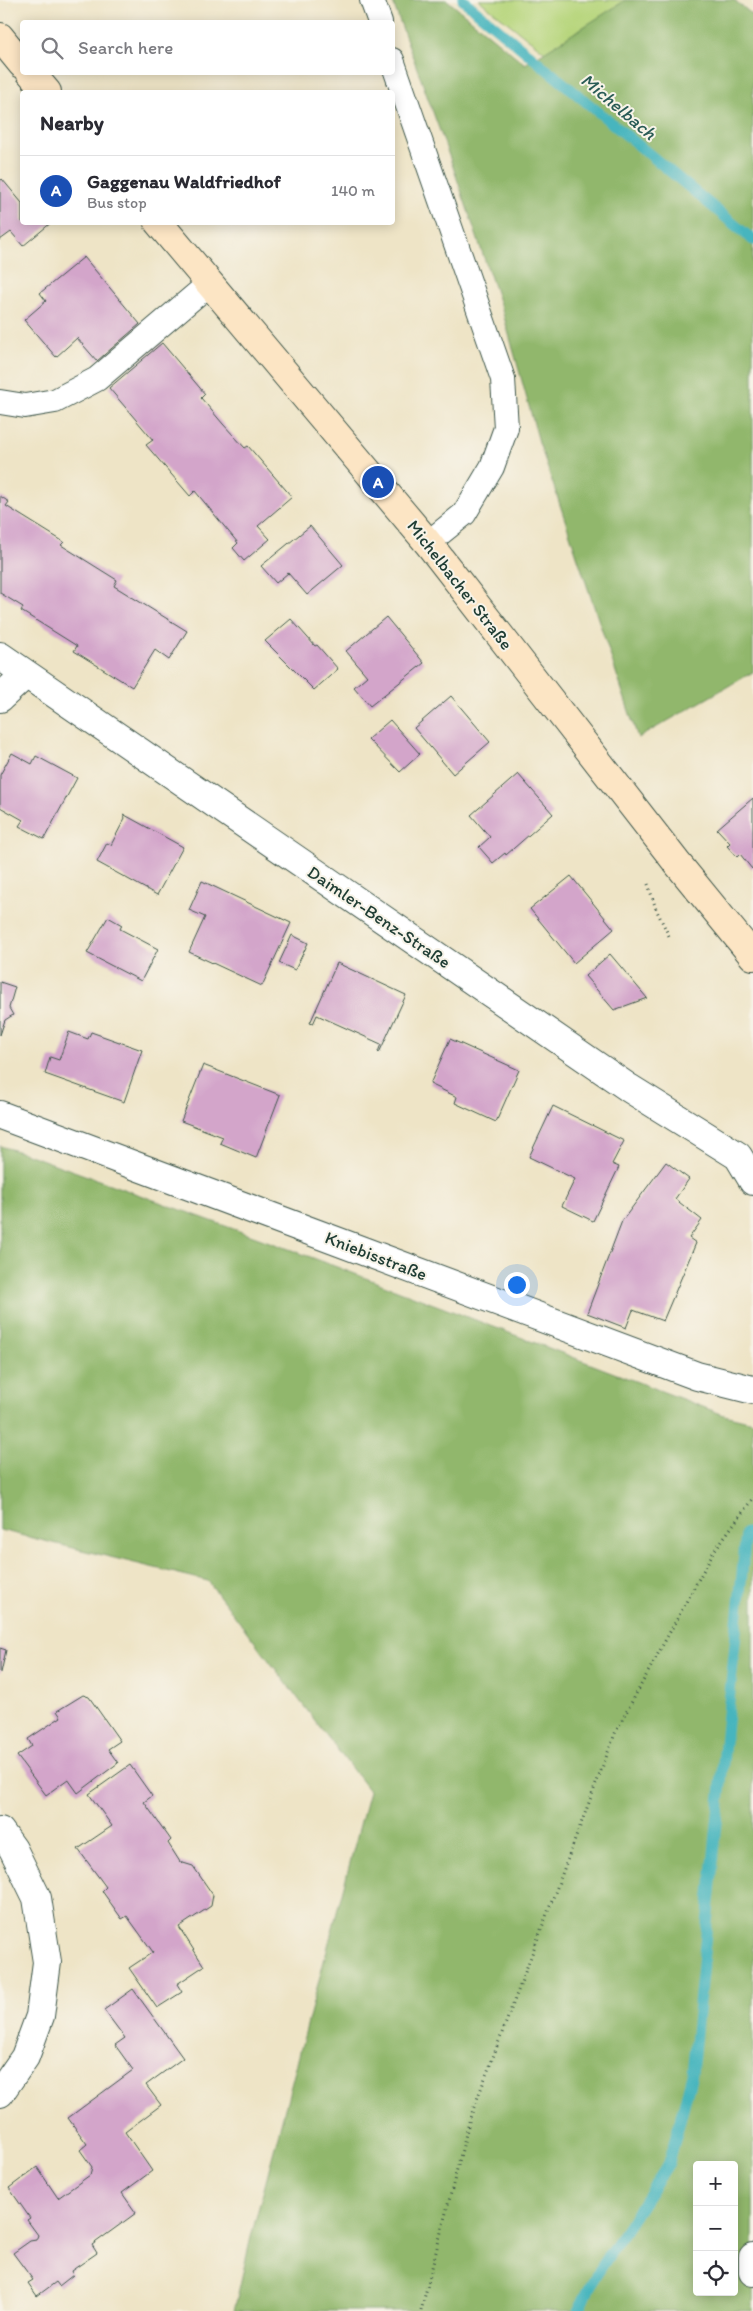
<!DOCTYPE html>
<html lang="en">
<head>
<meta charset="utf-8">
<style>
  :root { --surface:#fff; --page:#f7f7f7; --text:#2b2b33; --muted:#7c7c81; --line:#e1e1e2; --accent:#b5179e }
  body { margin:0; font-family:Itim,sans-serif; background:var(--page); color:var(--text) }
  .controls { position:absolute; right:15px; bottom:15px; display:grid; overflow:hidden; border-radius:5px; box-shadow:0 2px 12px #0003 }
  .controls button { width:45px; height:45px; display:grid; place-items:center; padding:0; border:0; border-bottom:1px solid var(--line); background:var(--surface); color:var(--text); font:25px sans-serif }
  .you { position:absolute; left:516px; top:1284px; width:18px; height:18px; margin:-12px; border:4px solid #fff; border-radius:50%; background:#1a73e8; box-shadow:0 0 0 8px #1a73e833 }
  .badge { display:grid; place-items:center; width:32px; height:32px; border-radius:50%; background:var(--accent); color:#fff; font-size:16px; font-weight:700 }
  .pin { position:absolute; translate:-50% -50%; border:2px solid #fff; box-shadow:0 1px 5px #0006 }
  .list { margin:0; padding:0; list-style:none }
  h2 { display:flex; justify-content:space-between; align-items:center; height:65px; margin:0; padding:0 20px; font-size:21px }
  h2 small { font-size:16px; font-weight:400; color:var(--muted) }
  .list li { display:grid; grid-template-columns:32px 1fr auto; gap:15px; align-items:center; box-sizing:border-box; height:70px; padding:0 20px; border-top:1px solid var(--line) }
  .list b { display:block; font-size:19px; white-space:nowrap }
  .list p { margin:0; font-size:16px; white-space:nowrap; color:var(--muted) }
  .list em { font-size:16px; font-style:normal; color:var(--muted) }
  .icon { flex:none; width:28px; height:28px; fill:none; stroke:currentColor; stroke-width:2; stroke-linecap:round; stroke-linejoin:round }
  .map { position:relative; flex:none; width:753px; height:2311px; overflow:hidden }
  .search { position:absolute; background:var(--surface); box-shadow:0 2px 12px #0003; left:20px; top:20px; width:375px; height:55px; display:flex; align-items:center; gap:12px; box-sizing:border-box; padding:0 18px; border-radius:5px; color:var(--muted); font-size:19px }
  .panel { position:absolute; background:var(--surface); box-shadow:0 2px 12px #0003; left:20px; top:90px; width:375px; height:135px; border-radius:5px }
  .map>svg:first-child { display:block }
  .green { fill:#b7d67d; stroke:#6b8a58 }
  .forest { fill:#91b76c; stroke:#587a50; fill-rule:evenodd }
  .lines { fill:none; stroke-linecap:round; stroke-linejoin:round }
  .stream { stroke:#46b5be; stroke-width:11 }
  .building { fill:#d3a5ca }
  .service-casing { stroke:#3e564a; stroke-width:26 }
  .minor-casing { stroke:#3e564a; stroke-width:30 }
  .secondary-casing { stroke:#3e564a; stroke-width:30 }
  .path { stroke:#3e564a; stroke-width:3; stroke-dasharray:1 4; stroke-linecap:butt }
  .service { stroke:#fff; stroke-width:24 }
  .minor { stroke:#fff; stroke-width:28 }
  .secondary { stroke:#fce5c4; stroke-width:28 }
  .labels { text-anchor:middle; stroke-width:4; stroke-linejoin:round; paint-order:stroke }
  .street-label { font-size:18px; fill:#1f3d34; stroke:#f7f3e8 }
  .water-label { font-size:19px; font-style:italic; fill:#295b56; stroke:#f7f3e8 }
</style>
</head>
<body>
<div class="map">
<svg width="753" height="2311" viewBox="0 0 753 2311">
  <rect width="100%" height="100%" fill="#f7f3e8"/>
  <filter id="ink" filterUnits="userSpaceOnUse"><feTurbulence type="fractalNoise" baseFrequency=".02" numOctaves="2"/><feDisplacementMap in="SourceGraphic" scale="10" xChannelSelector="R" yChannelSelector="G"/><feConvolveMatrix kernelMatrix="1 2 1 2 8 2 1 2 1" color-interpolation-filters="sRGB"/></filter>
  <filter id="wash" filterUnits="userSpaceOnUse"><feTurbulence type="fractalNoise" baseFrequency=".0096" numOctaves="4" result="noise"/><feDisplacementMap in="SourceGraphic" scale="20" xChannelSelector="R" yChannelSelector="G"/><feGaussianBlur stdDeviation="1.12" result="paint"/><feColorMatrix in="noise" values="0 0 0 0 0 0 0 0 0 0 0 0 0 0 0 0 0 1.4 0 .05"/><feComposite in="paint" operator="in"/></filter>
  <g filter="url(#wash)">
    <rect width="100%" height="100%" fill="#eee4c6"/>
    <!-- green -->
    <path class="green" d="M479 0H626L545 52Z"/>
    <!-- forest -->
    <path class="forest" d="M392 0H447L525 64 626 0H734L753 15V672L638 738 539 442 503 313 452 164Z
      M0 1146 24 1153 308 1256 724 1415 753 1422V2311H234L251 2237 369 1791 208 1581 0 1530ZM697 2165H734V2292H697Z"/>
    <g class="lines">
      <!-- stream -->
      <path class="stream" d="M463 0 753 240
        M578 2311 595 2277 669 2163 692 2074 746 1533"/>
    </g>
    <g id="blocks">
      <!-- building -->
      <path class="building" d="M2 179 22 203V222H52L23 246 11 232 0 240V181Z
        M84 257 140 324 97 361 77 338 56 357 24 320 46 301 40 293Z
        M162 343 205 394 201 398 223 424 245 448 248 446 292 497 258 526 270 539 244 561 233 548 238 543 195 491 190 496 146 445 153 440 109 388Z
        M0 496 9 502 6 506 64 542 61 545 117 580 114 586 187 631 169 660 155 650 132 687 74 651 77 646 21 611 23 607 0 593Z
        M310 526 343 565 307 595 288 573 276 583 261 566Z
        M386 617 424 663 370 706 354 687 367 676 346 651Z
        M291 619 315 646 317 645 338 669 314 690 265 641Z
        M451 696 490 742 453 774 414 728Z
        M390 720 420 754 400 772 368 739Z
        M12 753 32 764 36 756 77 778 44 839 19 826 23 820 0 807V775Z
        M518 774 553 814 506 855 505 853 493 863 479 847 490 837 471 815Z
        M753 798V867L752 869 740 854 737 857 727 846 730 843 717 829Z
        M123 814 183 847 157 895 97 862 107 843 111 845 125 818Z
        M571 876 614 929 574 963 530 909Z
        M202 881 291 923 262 986 189 952 205 917 189 910Z
        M108 917 122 925 120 929 158 949 141 981 87 953Z
        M292 935 308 943 295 970 279 963Z
        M610 954 647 998 614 1010 585 976Z
        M337 963 406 995 379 1053 378 1052 381 1044 317 1015 313 1024 310 1023Z
        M0 982 15 987 9 1008 13 1015 5 1020 0 1035Z
        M69 1032 88 1039 91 1032 142 1050 124 1102 45 1074 50 1057 59 1060Z
        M450 1039 519 1070 496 1122 455 1103 457 1097 430 1084Z
        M203 1065 280 1095 256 1158 220 1143 223 1137 181 1121Z
        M553 1106 624 1141 612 1164 619 1167 593 1221 562 1206 575 1179 529 1157Z
        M666 1162 689 1179 675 1199 702 1220 689 1238 696 1243 663 1321 633 1310 626 1328 587 1313 622 1221Z
        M0 1648 6 1650 1 1673H0Z
        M83 1695 89 1697 120 1741 108 1749 118 1763 78 1793 68 1779 46 1795 17 1756 32 1746 28 1739 61 1717 57 1711Z
        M130 1765 152 1796 144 1802 171 1840 168 1843 180 1862 193 1866 213 1895 211 1906 179 1927 204 1966 177 1984 182 1992 157 2008 129 1968 153 1952 127 1916 122 1919 102 1891 106 1887 78 1849 112 1826 89 1794Z
        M133 1989 183 2058 146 2085 161 2105 125 2132 152 2171 122 2193 136 2213 92 2245 97 2253 71 2271 73 2275 59 2286 56 2282 37 2296 28 2283 33 2280 13 2253 30 2241 36 2240 38 2235 27 2220 30 2218 9 2188 37 2167 58 2198 90 2175 92 2167 80 2150 87 2144 68 2118 133 2070 115 2045 125 2038 104 2010Z"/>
    </g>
  </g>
  <g filter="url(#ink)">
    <use href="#blocks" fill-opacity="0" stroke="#3e564a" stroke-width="1"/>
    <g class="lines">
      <defs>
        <path id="service" d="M372 0 380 22
          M392 60 503 379 506 428 492 467 464 514 428 543
          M0 402 25 406 55 401 97 379 210 283"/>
        <path id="minor" d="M0 656 629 1088 738 1156 753 1181
          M0 698 25 675
          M0 1115 697 1376 753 1390
          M0 1831 13 1849 37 1898 47 1962 40 2016 25 2057 0 2093
          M753 2257V2272"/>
        <path id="secondary" d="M0 37 22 64
          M30 72 47 92
          M158 222 428 543 677 863 753 956"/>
      </defs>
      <!-- service casing -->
      <use href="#service" class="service-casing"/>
      <!-- minor casing -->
      <use href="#minor" class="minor-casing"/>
      <!-- secondary casing -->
      <use href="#secondary" class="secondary-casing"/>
      <!-- path -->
      <path class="path" d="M648 884 656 909 670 938
        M421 2311 470 2118 616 1731 714 1551 753 1498"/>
      <!-- service -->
      <use href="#service" class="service"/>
      <!-- minor -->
      <use href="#minor" class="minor"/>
      <!-- secondary -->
      <use href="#secondary" class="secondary"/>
    </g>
  </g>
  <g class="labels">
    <!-- street labels -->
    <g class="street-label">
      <text transform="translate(460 585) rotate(52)" y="6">Michelbacher Straße</text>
      <text transform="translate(379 917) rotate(34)" y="6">Daimler-Benz-Straße</text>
      <text transform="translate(376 1256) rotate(21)" y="6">Kniebisstraße</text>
    </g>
    <!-- water labels -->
    <g class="water-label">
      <text transform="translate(619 106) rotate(40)" y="7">Michelbach</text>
    </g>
  </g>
</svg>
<div class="controls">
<button>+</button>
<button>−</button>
<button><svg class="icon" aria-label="locate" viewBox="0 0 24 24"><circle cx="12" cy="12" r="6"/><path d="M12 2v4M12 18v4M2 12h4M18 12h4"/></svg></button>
</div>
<div class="you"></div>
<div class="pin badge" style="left:378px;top:482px;background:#1a4fb4">A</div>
<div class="search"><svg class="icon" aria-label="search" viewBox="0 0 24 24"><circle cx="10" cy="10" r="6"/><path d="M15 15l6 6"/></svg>Search here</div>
<section class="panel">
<h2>Nearby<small></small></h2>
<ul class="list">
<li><span class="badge" style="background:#1a4fb4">A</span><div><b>Gaggenau Waldfriedhof</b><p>Bus stop</p></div><em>140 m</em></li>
</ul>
</section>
</div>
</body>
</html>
